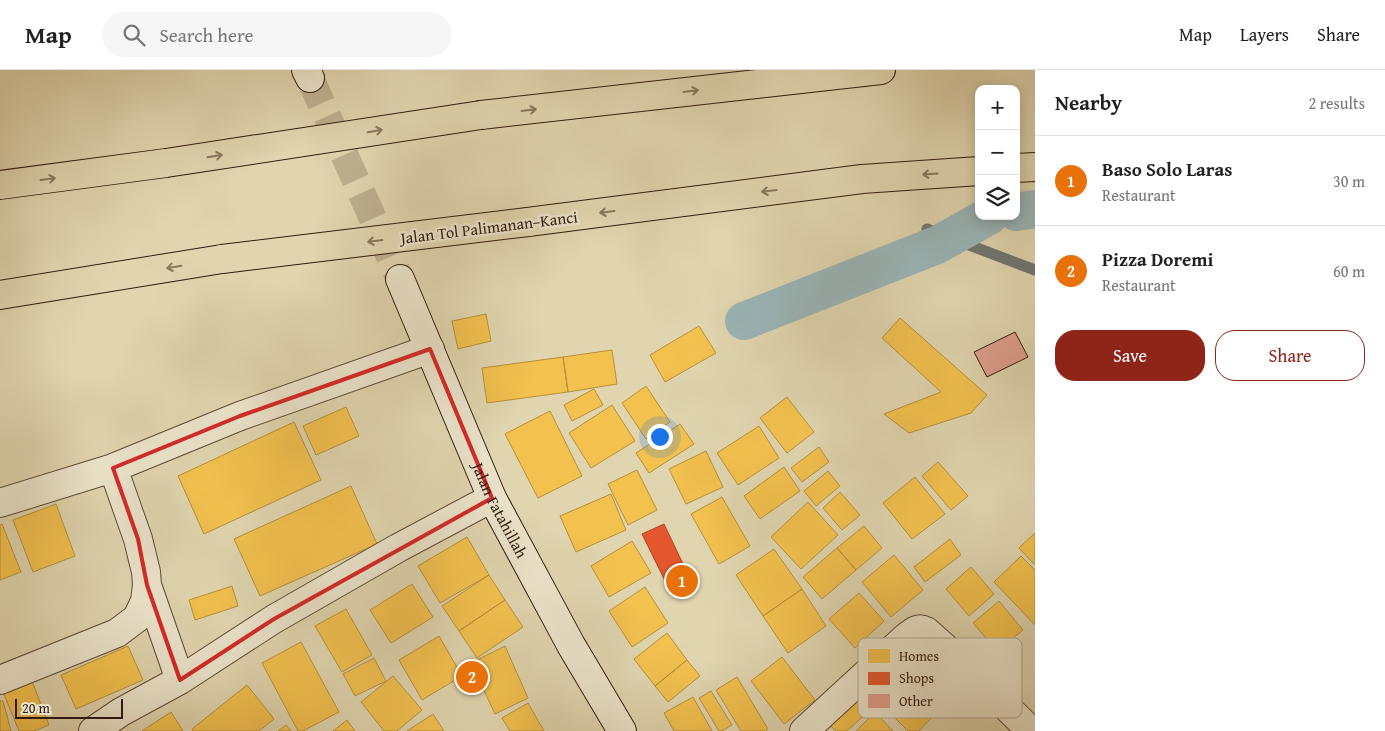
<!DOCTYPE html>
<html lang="en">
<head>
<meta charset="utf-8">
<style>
  :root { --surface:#fff; --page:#f6f6f6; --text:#222; --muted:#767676; --line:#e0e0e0; --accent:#8f2418 }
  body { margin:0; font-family:"Gentium Book Plus",serif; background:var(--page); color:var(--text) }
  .controls { position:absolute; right:15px; top:15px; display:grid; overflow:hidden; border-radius:10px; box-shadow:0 2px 12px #0003 }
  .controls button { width:45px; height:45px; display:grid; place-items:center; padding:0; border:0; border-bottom:1px solid var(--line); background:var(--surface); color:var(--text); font:25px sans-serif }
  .scale { position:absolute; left:15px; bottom:12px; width:108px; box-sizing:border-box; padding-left:5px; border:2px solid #321b0e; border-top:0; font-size:14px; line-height:18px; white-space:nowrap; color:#321b0e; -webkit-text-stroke:4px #ebe4cb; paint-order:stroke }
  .you { position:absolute; left:659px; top:366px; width:18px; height:18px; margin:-12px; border:4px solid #fff; border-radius:50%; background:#1a73e8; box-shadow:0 0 0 8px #1a73e833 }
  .badge { display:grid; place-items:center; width:32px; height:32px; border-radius:50%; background:var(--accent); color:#fff; font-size:16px; font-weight:700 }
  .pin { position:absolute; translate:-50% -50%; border:2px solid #fff; box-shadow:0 1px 5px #0006 }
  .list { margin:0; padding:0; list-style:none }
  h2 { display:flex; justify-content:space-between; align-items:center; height:65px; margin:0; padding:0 20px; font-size:21px }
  h2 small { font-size:16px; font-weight:400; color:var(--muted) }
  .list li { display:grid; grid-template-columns:32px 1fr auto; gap:15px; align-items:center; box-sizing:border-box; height:90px; padding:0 20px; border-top:1px solid var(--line) }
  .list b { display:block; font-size:19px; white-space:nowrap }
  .list p { margin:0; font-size:16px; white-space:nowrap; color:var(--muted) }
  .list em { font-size:16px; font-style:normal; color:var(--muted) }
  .actions { display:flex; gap:10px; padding:15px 20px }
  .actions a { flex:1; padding:11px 0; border:1px solid var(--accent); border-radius:20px; text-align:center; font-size:18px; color:var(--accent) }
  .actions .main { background:var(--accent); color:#fff }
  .icon { flex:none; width:28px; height:28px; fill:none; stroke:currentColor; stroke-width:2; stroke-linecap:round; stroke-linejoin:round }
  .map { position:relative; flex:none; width:1035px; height:661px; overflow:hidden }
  header { display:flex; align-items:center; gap:30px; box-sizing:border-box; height:70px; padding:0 25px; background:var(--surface); border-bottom:1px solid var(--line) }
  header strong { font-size:24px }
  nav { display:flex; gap:28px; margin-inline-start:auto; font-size:18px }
  .search { width:350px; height:45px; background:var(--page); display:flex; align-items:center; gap:12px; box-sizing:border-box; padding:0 18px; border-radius:28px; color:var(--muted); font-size:19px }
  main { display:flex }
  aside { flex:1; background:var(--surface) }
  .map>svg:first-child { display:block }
  .homes { fill:#f2c14e; stroke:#b88f3b }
  .shops { fill:#e4572e; stroke:#af4524 }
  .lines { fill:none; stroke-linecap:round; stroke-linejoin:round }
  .stream { stroke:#707773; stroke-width:11 }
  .canal { stroke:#9ab5b7; stroke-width:38 }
  .building { fill:#df9f8e; stroke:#321b0e }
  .secondary-tunnel { stroke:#bdb08f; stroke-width:28; stroke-dasharray:28 14; stroke-linecap:butt }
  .street-casing { stroke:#5e4a36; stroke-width:30 }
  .secondary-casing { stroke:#321b0e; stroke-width:30 }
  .highway-casing { stroke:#321b0e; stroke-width:30 }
  .street { stroke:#ebe4cb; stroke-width:28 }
  .secondary { stroke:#ebe4cb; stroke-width:28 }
  .highway { stroke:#e0d5af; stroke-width:28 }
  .highway-bridge-casing { stroke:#321b0e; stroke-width:30; stroke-linecap:butt }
  .highway-bridge { stroke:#e0d5af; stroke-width:28 }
  .oneway { stroke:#89785e }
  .marked { fill:none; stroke:#d62828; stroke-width:4; stroke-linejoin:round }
  .labels { text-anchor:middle; stroke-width:5; stroke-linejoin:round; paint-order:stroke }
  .street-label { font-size:16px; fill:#321b0e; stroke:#ebe4cb }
  .key { fill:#ebe4cb; stroke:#b4a892; stroke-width:1 }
  .key-label { font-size:14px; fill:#321b0e }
</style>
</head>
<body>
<header>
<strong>Map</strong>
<div class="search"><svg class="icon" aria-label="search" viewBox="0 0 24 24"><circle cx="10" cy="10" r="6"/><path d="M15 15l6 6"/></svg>Search here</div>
<nav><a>Map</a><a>Layers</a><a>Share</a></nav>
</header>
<main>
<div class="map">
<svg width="1035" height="661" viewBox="0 0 1035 661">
  <rect width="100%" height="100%" fill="#e0d5af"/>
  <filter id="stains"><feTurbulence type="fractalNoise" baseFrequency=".004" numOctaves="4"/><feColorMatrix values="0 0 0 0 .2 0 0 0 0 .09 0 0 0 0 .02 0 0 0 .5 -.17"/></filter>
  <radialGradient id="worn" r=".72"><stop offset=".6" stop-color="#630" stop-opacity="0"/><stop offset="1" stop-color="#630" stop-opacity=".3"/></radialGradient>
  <!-- homes -->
  <path class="homes" d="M486 244 491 271 458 279 452 251Z
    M900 248 987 325 971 343 909 363 884 344 941 322 882 268Z
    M699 256 716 283 665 312 650 285Z
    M612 280 617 314 568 322 563 287Z
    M563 287 568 322 487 333 482 298Z
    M646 316 670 352 646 369 622 333Z
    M594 319 603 335 572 351 564 335Z
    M787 327 814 362 787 383 760 348Z
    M612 335 635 371 591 398 569 363Z
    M346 337 359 366 316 385 303 356Z
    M550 341 582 406 538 428 505 364Z
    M294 352 321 410 204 464 178 406Z
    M680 354 694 374 649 403 636 383Z
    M759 356 779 388 738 415 717 383Z
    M819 377 829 392 802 412 791 398Z
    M706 381 723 417 686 434 669 399Z
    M938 392 968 426 951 440 922 406Z
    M784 397 800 421 760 449 744 426Z
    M637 400 657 440 628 455 608 414Z
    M828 401 840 416 816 436 804 421Z
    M915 407 945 444 912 469 883 433Z
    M351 416 377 474 260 526 234 469Z
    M840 422 860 445 842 460 823 438Z
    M611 424 626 460 576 482 560 446Z
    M722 427 750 476 719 494 691 444Z
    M808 432 838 465 801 499 771 467Z
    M56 434 75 486 33 502 13 450Z
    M2 454 21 502 0 510V455Z
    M864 456 882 478 856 500 837 478Z
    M1035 463V495L1019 478Z
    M467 467 489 505 440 533 418 496Z
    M950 469 961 485 925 512 914 497Z
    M632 471 651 503 609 527 591 496Z
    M837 478 856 500 822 529 803 507Z
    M774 479 802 519 763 546 736 505Z
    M894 485 923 520 891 547 862 512Z
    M1021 486 1035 500V555L994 512Z
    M971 497 994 524 969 546 946 519Z
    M489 505 505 530 459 561 442 536Z
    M412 514 433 547 391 573 370 540Z
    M232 516 238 536 195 550 189 530Z
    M645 517 668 553 632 577 609 541Z
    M802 519 826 556 788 583 763 546Z
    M859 523 884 551 855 578 829 549Z
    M505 530 523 557 477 588 459 561Z
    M999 531 1023 560 997 581 973 553Z
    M346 539 372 585 342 602 315 556Z
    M667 563 687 590 655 616 634 589Z
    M439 566 462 606 422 630 399 590Z
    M301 572 339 642 303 661H298L262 593Z
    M128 576 143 610 76 639 61 605Z
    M505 576 528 628 495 644 471 593Z
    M782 587 815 630 784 654 751 611Z
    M374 588 386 611 355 626 343 604Z
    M687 590 700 606 668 632 655 616Z
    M393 606 422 640 397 661H384L361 632Z
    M737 607 768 659 766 661H741L716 620Z
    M32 611 49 655 34 661H19L3 622Z
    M900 612 934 645 919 661H908L880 633Z
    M247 615 274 649 259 661H193L192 659Z
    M859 620 874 636 847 661H836L826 652Z
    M711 621 732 655 722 661H719L699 628Z
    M693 627 712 661H674L664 643Z
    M0 631H3L11 661H0Z
    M528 633 544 661H510L502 648Z
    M171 642 183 661H142Z
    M875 642 893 661H856Z
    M433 644 444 661H407Z
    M347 650 355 661H333Z
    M286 655 291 661H278Z"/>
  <!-- shops -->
  <path class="shops" d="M664 454 693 515 672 525 642 464Z"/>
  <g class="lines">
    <!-- stream -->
    <path class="stream" d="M927 159 1035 200"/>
    <!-- canal -->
    <path class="canal" d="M1016 142 1035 139
      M744 251 937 175 989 146"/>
  </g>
  <!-- building -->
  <path class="building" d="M1015 262 1028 287 987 307 974 282Z"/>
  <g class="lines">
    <!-- secondary-tunnel -->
    <path class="secondary-tunnel" d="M310 8 400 209"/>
    <defs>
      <path id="street" d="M0 433 113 398 240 346 430 279
        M147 515 180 610
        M0 610 117 563 137 548 145 531 147 515 146 502 138 469 113 398
        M93 661 121 642 180 610 274 549 398 478 492 428
        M804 661 904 569C912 563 917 556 926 561L963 594 1031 661"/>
      <g id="secondary">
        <path d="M306 0 310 8"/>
        <path id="s1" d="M400 209 492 428 571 575 622 661"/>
      </g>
      <path id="highway" d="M481 45 881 0
        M1016 98 1035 97
        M0 115 166 93
        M528 152 862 109 979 101
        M0 225 222 189"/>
    </defs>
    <!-- street casing -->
    <use href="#street" class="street-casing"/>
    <!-- secondary casing -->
    <use href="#secondary" class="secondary-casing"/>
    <!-- highway casing -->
    <use href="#highway" class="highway-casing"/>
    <!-- street -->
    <use href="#street" class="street"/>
    <!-- secondary -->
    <use href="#secondary" class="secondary"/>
    <!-- highway -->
    <use href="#highway" class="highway"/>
    <defs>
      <path id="highway-bridge" d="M166 93 481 45
        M222 189 528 152"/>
    </defs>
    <!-- highway-bridge casing -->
    <use href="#highway-bridge" class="highway-bridge-casing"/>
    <!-- highway-bridge -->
    <use href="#highway-bridge" class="highway-bridge"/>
  </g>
  <!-- one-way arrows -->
  <defs><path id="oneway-shaft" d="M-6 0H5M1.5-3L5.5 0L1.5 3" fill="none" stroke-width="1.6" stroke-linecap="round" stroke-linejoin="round" transform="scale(1.25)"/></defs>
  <g class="oneway">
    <use href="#oneway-shaft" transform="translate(691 21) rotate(-7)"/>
    <use href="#oneway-shaft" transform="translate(529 40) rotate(-7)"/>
    <use href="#oneway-shaft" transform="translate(375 61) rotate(-9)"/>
    <use href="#oneway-shaft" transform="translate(215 86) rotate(-9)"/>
    <use href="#oneway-shaft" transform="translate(930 104) rotate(176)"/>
    <use href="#oneway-shaft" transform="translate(48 109) rotate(-8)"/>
    <use href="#oneway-shaft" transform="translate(769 121) rotate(173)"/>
    <use href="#oneway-shaft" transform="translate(607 142) rotate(173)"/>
    <use href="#oneway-shaft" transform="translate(375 171) rotate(173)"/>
    <use href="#oneway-shaft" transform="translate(174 197) rotate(171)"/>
  </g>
  <!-- marked area -->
  <path class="marked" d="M430 279 492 428 274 549 180 610 147 515 138 469 113 398 240 346Z"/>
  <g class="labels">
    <!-- street labels -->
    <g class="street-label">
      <text transform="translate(489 157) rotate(-7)" y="6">Jalan Tol Palimanan–Kanci</text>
      <text dy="6" stroke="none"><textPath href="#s1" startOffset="252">Jalan Fatahillah</textPath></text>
    </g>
  </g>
  <!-- legend -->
  <rect x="858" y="568" width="164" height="80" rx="8" class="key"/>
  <rect x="868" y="579" width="22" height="14" fill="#f2c14e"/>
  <rect x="868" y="602" width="22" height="13" fill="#e4572e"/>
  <rect x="868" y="624" width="22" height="14" fill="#df9f8e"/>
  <g class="key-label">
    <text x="899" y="591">Homes</text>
    <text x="899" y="613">Shops</text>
    <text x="899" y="636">Other</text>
  </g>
  <rect width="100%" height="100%" filter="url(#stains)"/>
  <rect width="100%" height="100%" fill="url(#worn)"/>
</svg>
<div class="controls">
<button>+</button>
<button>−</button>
<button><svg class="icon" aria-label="layers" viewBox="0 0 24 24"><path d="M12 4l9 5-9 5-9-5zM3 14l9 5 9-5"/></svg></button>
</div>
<div class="scale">20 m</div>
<div class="you"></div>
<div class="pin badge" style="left:682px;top:511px;background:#e8710a">1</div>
<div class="pin badge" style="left:472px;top:607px;background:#e8710a">2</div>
</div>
<aside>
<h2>Nearby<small>2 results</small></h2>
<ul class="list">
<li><span class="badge" style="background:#e8710a">1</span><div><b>Baso Solo Laras</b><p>Restaurant</p></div><em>30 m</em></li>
<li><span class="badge" style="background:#e8710a">2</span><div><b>Pizza Doremi</b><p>Restaurant</p></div><em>60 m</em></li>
</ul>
<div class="actions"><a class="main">Save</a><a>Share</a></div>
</aside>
</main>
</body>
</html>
